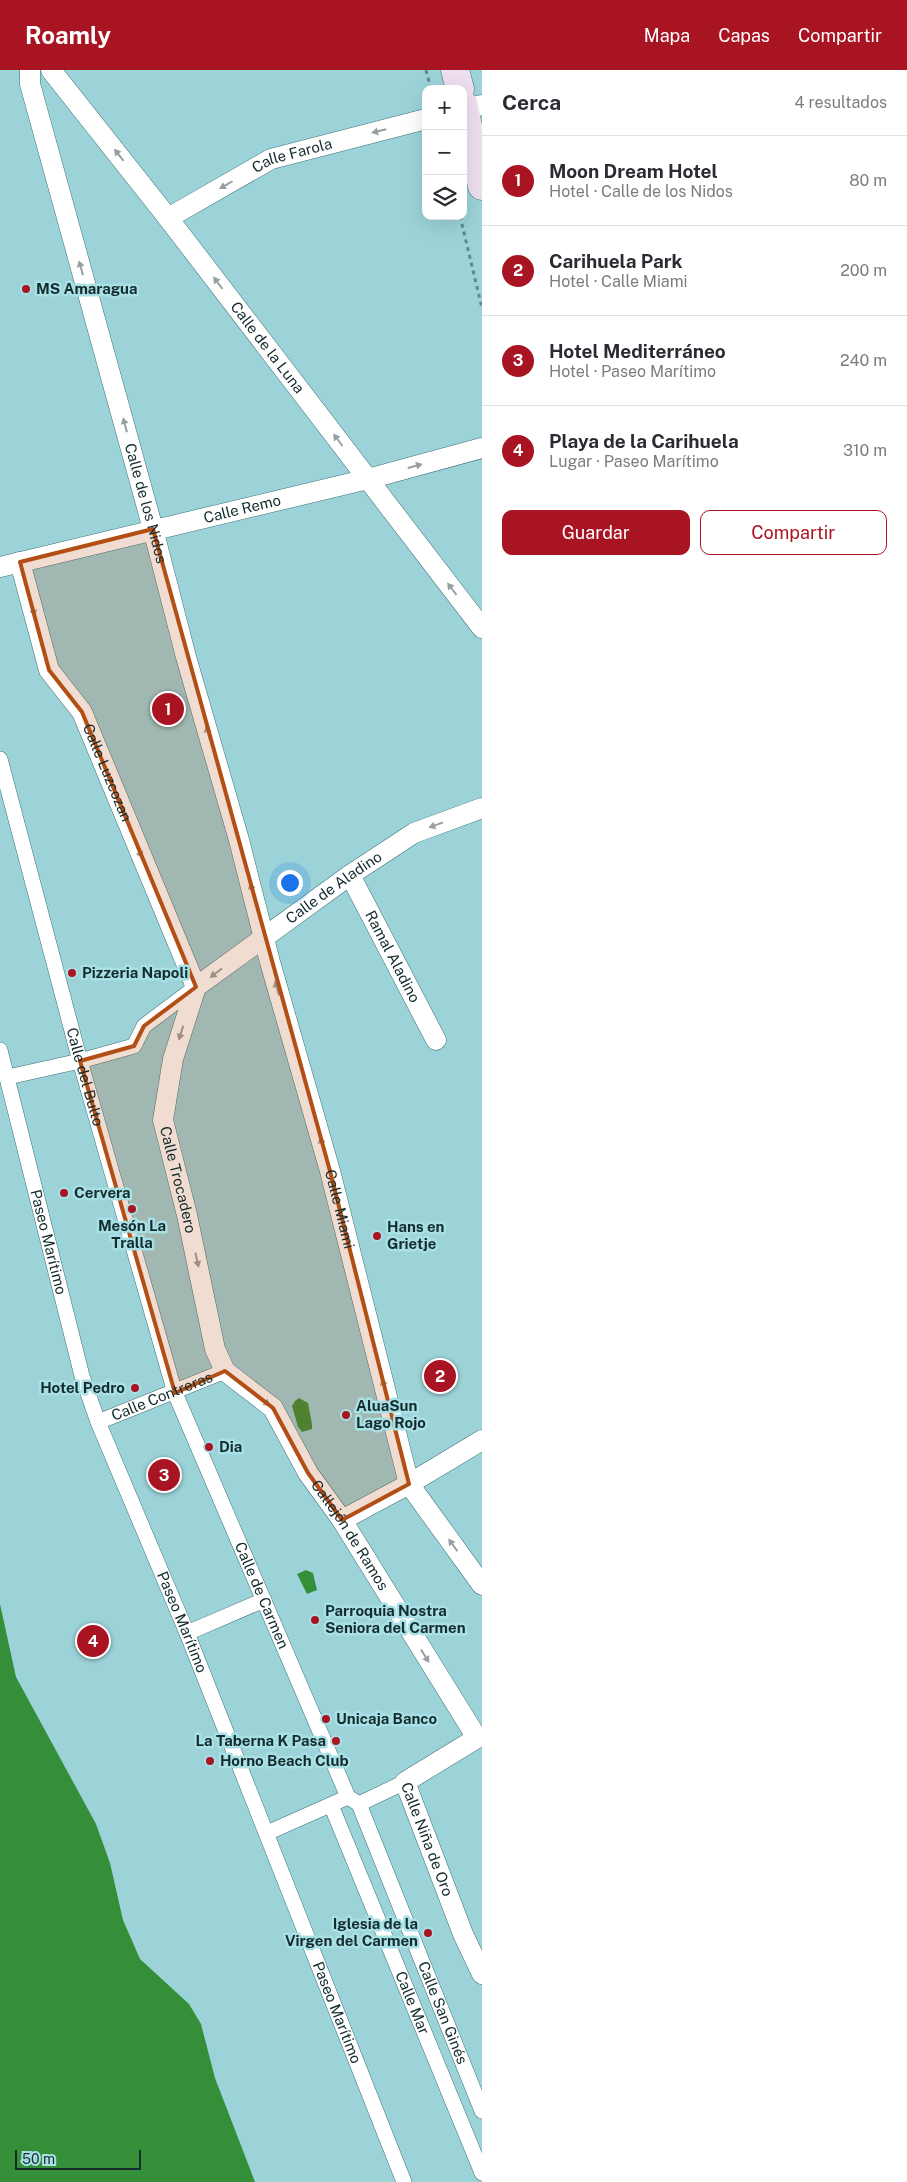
<!DOCTYPE html>
<html lang="es">
<head>
<meta charset="utf-8">
<style>
  :root { --surface:#fff; --page:#f2f2f3; --text:#2b2b33; --muted:#7c7c81; --line:#e1e1e2; --accent:#a91423 }
  body { margin:0; font-family:"Public Sans",sans-serif; background:var(--page); color:var(--text) }
  .controls { position:absolute; right:15px; top:15px; display:grid; overflow:hidden; border-radius:10px; box-shadow:0 5px 20px #0002 }
  .controls button { width:45px; height:45px; display:grid; place-items:center; padding:0; border:0; border-bottom:1px solid var(--line); background:var(--surface); color:var(--text); font:25px sans-serif }
  .scale { position:absolute; left:15px; bottom:12px; width:126px; box-sizing:border-box; padding-left:5px; border:2px solid #152c2e; border-top:0; font-size:14px; line-height:18px; white-space:nowrap; color:#152c2e; -webkit-text-stroke:4px #a8e0e6; paint-order:stroke }
  .you { position:absolute; left:289px; top:812px; width:18px; height:18px; margin:-12px; border:4px solid #fff; border-radius:50%; background:#1a73e8; box-shadow:0 0 0 8px #1a73e833 }
  .badge { display:grid; place-items:center; width:32px; height:32px; border-radius:50%; background:var(--accent); color:#fff; font-size:16px; font-weight:700 }
  .pin { position:absolute; translate:-50% -50%; border:2px solid #fff; box-shadow:0 1px 5px #0006 }
  .list { margin:0; padding:0; list-style:none }
  h2 { display:flex; justify-content:space-between; align-items:center; height:65px; margin:0; padding:0 20px; font-size:21px }
  h2 small { font-size:16px; font-weight:400; color:var(--muted) }
  .list li { display:grid; grid-template-columns:32px 1fr auto; gap:15px; align-items:center; box-sizing:border-box; height:90px; padding:0 20px; border-top:1px solid var(--line) }
  .list b { display:block; font-size:19px; white-space:nowrap }
  .list p { margin:0; font-size:16px; white-space:nowrap; color:var(--muted) }
  .list em { font-size:16px; font-style:normal; color:var(--muted) }
  .actions { display:flex; gap:10px; padding:15px 20px }
  .actions a { flex:1; padding:11px 0; border:1px solid var(--accent); border-radius:10px; text-align:center; font-size:18px; color:var(--accent) }
  .actions .main { background:var(--accent); color:#fff }
  .icon { flex:none; width:28px; height:28px; fill:none; stroke:currentColor; stroke-width:2; stroke-linecap:round; stroke-linejoin:round }
  .map { position:relative; flex:none; width:482px; height:2112px; overflow:hidden }
  header { display:flex; align-items:center; gap:30px; box-sizing:border-box; height:70px; padding:0 25px; background:var(--accent); color:#fff }
  header strong { font-size:24px }
  nav { display:flex; gap:28px; margin-inline-start:auto; font-size:18px }
  main { display:flex }
  aside { flex:1; background:var(--surface) }
  .map>svg:first-child { display:block }
  .water { fill:#358f39 }
  .lines { fill:none; stroke-linecap:round; stroke-linejoin:round }
  .pedestrian-casing { stroke:#3d7278; stroke-width:16 }
  .minor-casing { stroke:#3d7278; stroke-width:21 }
  .secondary-casing { stroke:#3d7278; stroke-width:29 }
  .path { stroke:#618a8f; stroke-width:3; stroke-dasharray:4 4; stroke-linecap:butt }
  .pedestrian { stroke:#fff; stroke-width:15 }
  .minor { stroke:#fff; stroke-width:20 }
  .secondary { stroke:#eedfef; stroke-width:28 }
  .oneway { fill:#96a0a1 }
  .marked { fill:#b34e14; fill-opacity:0.2; stroke:#b34e14; stroke-width:4; stroke-linejoin:round }
  .poi-dot { fill:#a91423; stroke:#a8e0e6; stroke-width:2 }
  .labels { text-anchor:middle; stroke-width:5; stroke-linejoin:round; paint-order:stroke }
  .street-label { font-size:15px; fill:#152c2e; stroke:#a8e0e6 }
  .poi-label { font-size:15px; font-weight:bold; fill:#152c2e; stroke:#a8e0e6; text-anchor:start }
</style>
</head>
<body>
<header>
<strong>Roamly</strong>
<nav><a>Mapa</a><a>Capas</a><a>Compartir</a></nav>
</header>
<main>
<div class="map">
<svg width="482" height="2112" viewBox="0 0 482 2112">
  <rect width="100%" height="100%" fill="#9cd3d9"/>
  <!-- water -->
  <path class="water" d="M299 1328 308 1333 312 1354V1359L302 1362 298 1357 292 1336 295 1331Z
    M306 1500 313 1503 317 1520 307 1524 297 1504Z
    M0 1534 16 1607 96 1754 110 1793 123 1850 140 1889 189 1934 201 1954 215 2008 255 2112H0Z"/>
  <g class="lines">
    <defs>
      <g id="pedestrian">
        <path id="s1" d="M0 689 80 991 175 1323 348 1727"/>
        <path id="s2" d="M0 980 82 1306 98 1352 187 1563 404 2112"/>
        <path d="M8 1007 80 991 134 976 144 956 196 917"/>
        <path id="s3" d="M98 1352 225 1301"/>
        <path d="M187 1563 264 1530"/>
        <path id="s4" d="M359 1734 482 2041"/>
        <path id="s5" d="M331 1735 482 2103"/>
        <path d="M267 1763 348 1727 359 1734 405 1712"/>
      </g>
      <g id="minor">
        <path id="s6" d="M30 0V14L153 459 186 587 239 770 270 892 330 1101 409 1414 482 1515"/>
        <path id="s7" d="M51 0 168 148 482 558"/>
        <path d="M463 40 482 35"/>
        <path id="s8" d="M168 148 271 89 426 49"/>
        <path id="s9" d="M20 492 49 600 82 642 196 917"/>
        <path id="s10" d="M0 497 368 409 482 378"/>
        <path id="s11" d="M350 805 436 970"/>
        <path id="s12" d="M196 917 173 989 163 1050 187 1145 215 1279 225 1301 273 1338 308 1403 342 1450 477 1668 405 1712 463 1864 482 1904"/>
        <path id="s13" d="M196 917 350 805 414 763 482 738"/>
        <path d="M342 1450 409 1414 482 1370"/>
      </g>
      <path id="secondary" d="M455 0 460 19
        M463 34 482 116"/>
    </defs>
    <!-- pedestrian casing -->
    <use href="#pedestrian" class="pedestrian-casing"/>
    <!-- minor casing -->
    <use href="#minor" class="minor-casing"/>
    <!-- secondary casing -->
    <use href="#secondary" class="secondary-casing"/>
    <!-- path -->
    <path class="path" d="M426 0 431 19
      M460 146 482 238"/>
    <!-- pedestrian -->
    <use href="#pedestrian" class="pedestrian"/>
    <!-- minor -->
    <use href="#minor" class="minor"/>
    <!-- secondary -->
    <use href="#secondary" class="secondary"/>
  </g>
  <!-- one-way arrows -->
  <defs><path id="oneway-solid" d="M-6-.8H1V-3.2L6.5 0L1 3.2V.8H-6Z" transform="scale(1.25)"/></defs>
  <g class="oneway">
    <use href="#oneway-solid" transform="translate(379 61) rotate(166)"/>
    <use href="#oneway-solid" transform="translate(119 85) rotate(-128)"/>
    <use href="#oneway-solid" transform="translate(226 115) rotate(150)"/>
    <use href="#oneway-solid" transform="translate(81 198) rotate(-105)"/>
    <use href="#oneway-solid" transform="translate(218 213) rotate(-127)"/>
    <use href="#oneway-solid" transform="translate(125 355) rotate(-105)"/>
    <use href="#oneway-solid" transform="translate(338 370) rotate(-127)"/>
    <use href="#oneway-solid" transform="translate(415 396) rotate(-15)"/>
    <use href="#oneway-solid" transform="translate(452 519) rotate(-127)"/>
    <use href="#oneway-solid" transform="translate(33 539) rotate(75)"/>
    <use href="#oneway-solid" transform="translate(208 663) rotate(-106)"/>
    <use href="#oneway-solid" transform="translate(436 755) rotate(160)"/>
    <use href="#oneway-solid" transform="translate(139 781) rotate(67)"/>
    <use href="#oneway-solid" transform="translate(252 820) rotate(-105)"/>
    <use href="#oneway-solid" transform="translate(216 903) rotate(143)"/>
    <use href="#oneway-solid" transform="translate(277 918) rotate(-106)"/>
    <use href="#oneway-solid" transform="translate(181 963) rotate(107)"/>
    <use href="#oneway-solid" transform="translate(322 1074) rotate(-106)"/>
    <use href="#oneway-solid" transform="translate(197 1190) rotate(78)"/>
    <use href="#oneway-solid" transform="translate(384 1316) rotate(-104)"/>
    <use href="#oneway-solid" transform="translate(264 1331) rotate(38)"/>
    <use href="#oneway-solid" transform="translate(453 1475) rotate(-126)"/>
    <use href="#oneway-solid" transform="translate(425 1586) rotate(58)"/>
  </g>
  <!-- marked area -->
  <path class="marked" d="M153 459 330 1101 409 1414 342 1450 308 1403 273 1338 225 1301 175 1323 80 991 134 976 144 956 196 917 82 642 49 600 20 492Z"/>
  <!-- markers -->
  <g class="poi-dot">
    <circle cx="26" cy="219" r="5"/>
    <circle cx="72" cy="903" r="5"/>
    <circle cx="64" cy="1123" r="5"/>
    <circle cx="132" cy="1139" r="5"/>
    <circle cx="377" cy="1166" r="5"/>
    <circle cx="135" cy="1318" r="5"/>
    <circle cx="346" cy="1345" r="5"/>
    <circle cx="209" cy="1377" r="5"/>
    <circle cx="315" cy="1550" r="5"/>
    <circle cx="326" cy="1649" r="5"/>
    <circle cx="336" cy="1671" r="5"/>
    <circle cx="210" cy="1691" r="5"/>
    <circle cx="428" cy="1863" r="5"/>
  </g>
  <g class="labels">
    <!-- street labels -->
    <g class="street-label">
      <text dy="5" stroke="none"><textPath href="#s8" startOffset="140">Calle Farola</textPath></text>
      <text dy="5" stroke="none"><textPath href="#s7" startOffset="352">Calle de la Luna</textPath></text>
      <text dy="5" stroke="none"><textPath href="#s6" startOffset="449">Calle de los Nidos</textPath></text>
      <text dy="5" stroke="none"><textPath href="#s10" startOffset="249">Calle Remo</textPath></text>
      <text dy="5" stroke="none"><textPath href="#s9" startOffset="231">Calle Luzcozan</textPath></text>
      <text dy="5" stroke="none"><textPath href="#s13" startOffset="170">Calle de Aladino</textPath></text>
      <text dy="5" stroke="none"><textPath href="#s11" startOffset="92">Ramal Aladino</textPath></text>
      <text dy="5" stroke="none"><textPath href="#s1" startOffset="329">Calle del Bulto</textPath></text>
      <text dy="5" stroke="none"><textPath href="#s12" startOffset="199">Calle Trocadero</textPath></text>
      <text dy="5" stroke="none"><textPath href="#s6" startOffset="1181">Calle Miami</textPath></text>
      <text dy="5" stroke="none"><textPath href="#s2" startOffset="198">Paseo Marítimo</textPath></text>
      <text dy="5" stroke="none"><textPath href="#s3" startOffset="69">Calle Contreras</textPath></text>
      <text dy="5" stroke="none"><textPath href="#s12" startOffset="606">Callejón de Ramos</textPath></text>
      <text dy="5" stroke="none"><textPath href="#s1" startOffset="878">Calle de Carmen</textPath></text>
      <text dy="5" stroke="none"><textPath href="#s2" startOffset="602">Paseo Marítimo</textPath></text>
      <text dy="5" stroke="none"><textPath href="#s12" startOffset="991">Calle Niña de Oro</textPath></text>
      <text dy="5" stroke="none"><textPath href="#s5" startOffset="214">Calle Mar</textPath></text>
      <text dy="5" stroke="none"><textPath href="#s2" startOffset="1022">Paseo Marítimo</textPath></text>
      <text dy="5" stroke="none"><textPath href="#s4" startOffset="225">Calle San Ginés</textPath></text>
    </g>
    <!-- poi labels -->
    <g class="poi-label">
      <text x="36" y="224">MS Amaragua</text>
      <text x="82" y="908">Pizzeria Napoli</text>
      <text x="74" y="1128">Cervera</text>
      <text x="132" y="1161" text-anchor="middle">Mesón La<tspan x="132" dy="17">Tralla</tspan></text>
      <text x="387" y="1162">Hans en<tspan x="387" dy="17">Grietje</tspan></text>
      <text x="125" y="1323" text-anchor="end">Hotel Pedro</text>
      <text x="356" y="1341">AluaSun<tspan x="356" dy="17">Lago Rojo</tspan></text>
      <text x="219" y="1382">Dia</text>
      <text x="325" y="1546">Parroquia Nostra<tspan x="325" dy="17">Seniora del Carmen</tspan></text>
      <text x="336" y="1654">Unicaja Banco</text>
      <text x="326" y="1676" text-anchor="end">La Taberna K Pasa</text>
      <text x="220" y="1696">Horno Beach Club</text>
      <text x="418" y="1859" text-anchor="end">Iglesia de la<tspan x="418" dy="17">Virgen del Carmen</tspan></text>
    </g>
  </g>
</svg>
<div class="controls">
<button>+</button>
<button>−</button>
<button><svg class="icon" aria-label="layers" viewBox="0 0 24 24"><path d="M12 4l9 5-9 5-9-5zM3 14l9 5 9-5"/></svg></button>
</div>
<div class="scale">50 m</div>
<div class="you"></div>
<div class="pin badge" style="left:168px;top:639px">1</div>
<div class="pin badge" style="left:440px;top:1306px">2</div>
<div class="pin badge" style="left:164px;top:1405px">3</div>
<div class="pin badge" style="left:93px;top:1571px">4</div>
</div>
<aside>
<h2>Cerca<small>4 resultados</small></h2>
<ul class="list">
<li><span class="badge">1</span><div><b>Moon Dream Hotel</b><p>Hotel · Calle de los Nidos</p></div><em>80 m</em></li>
<li><span class="badge">2</span><div><b>Carihuela Park</b><p>Hotel · Calle Miami</p></div><em>200 m</em></li>
<li><span class="badge">3</span><div><b>Hotel Mediterráneo</b><p>Hotel · Paseo Marítimo</p></div><em>240 m</em></li>
<li><span class="badge">4</span><div><b>Playa de la Carihuela</b><p>Lugar · Paseo Marítimo</p></div><em>310 m</em></li>
</ul>
<div class="actions"><a class="main">Guardar</a><a>Compartir</a></div>
</aside>
</main>
</body>
</html>
